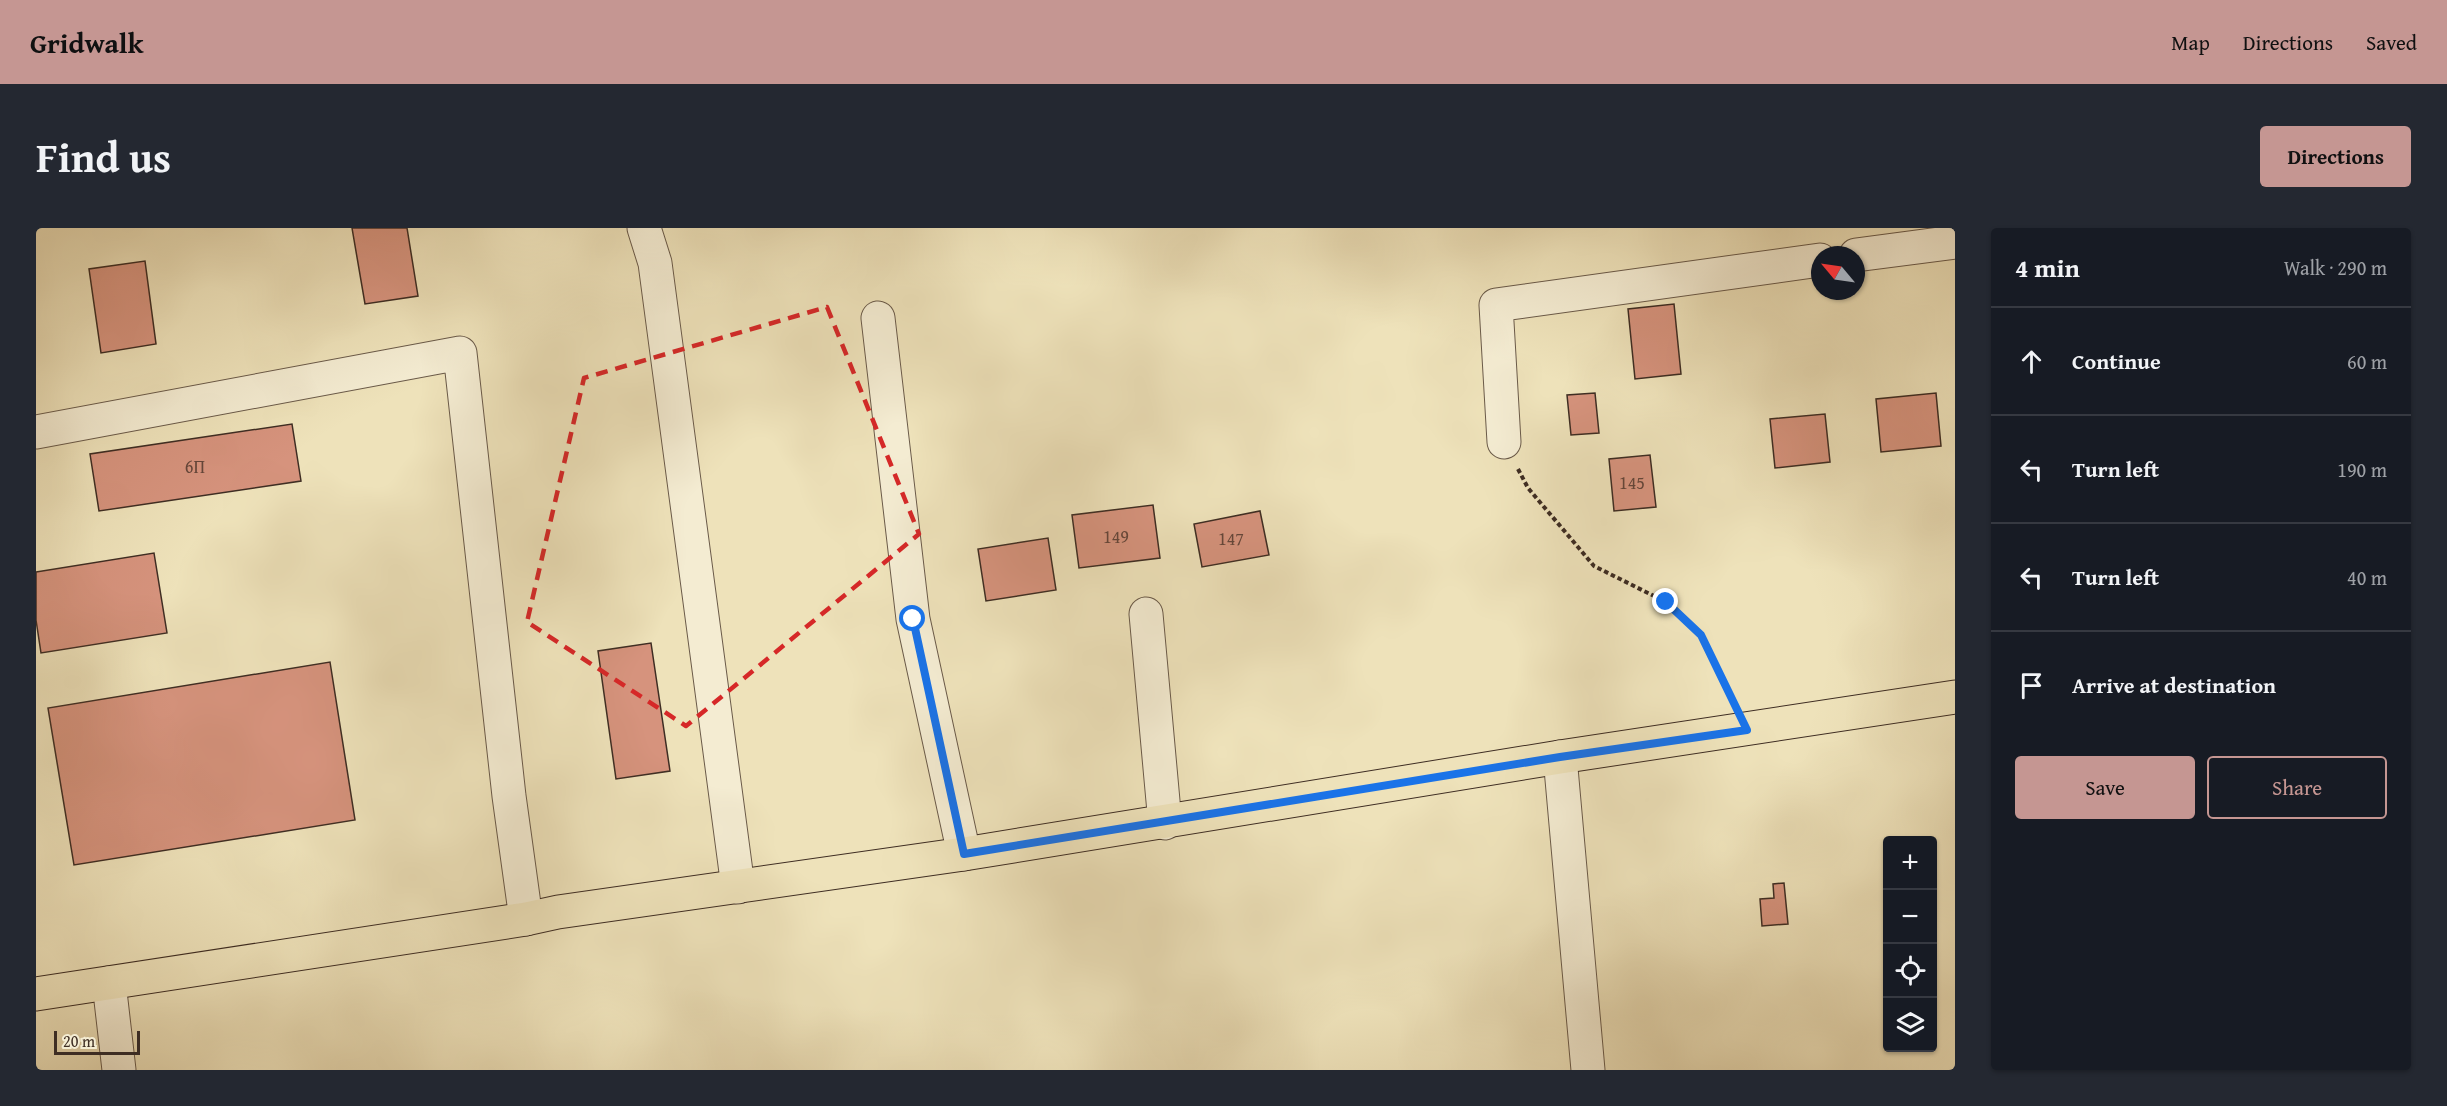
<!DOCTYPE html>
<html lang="en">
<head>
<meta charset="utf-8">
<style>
  :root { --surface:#171b24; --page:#242831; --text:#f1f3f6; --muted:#9ea1a6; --line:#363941; --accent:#c59692 }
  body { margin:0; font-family:"Gentium Book Plus",serif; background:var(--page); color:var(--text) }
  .controls { position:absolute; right:18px; bottom:18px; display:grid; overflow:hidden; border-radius:6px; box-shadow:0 2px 4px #0004 }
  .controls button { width:54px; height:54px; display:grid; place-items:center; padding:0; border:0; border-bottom:2px solid var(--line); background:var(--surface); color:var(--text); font:30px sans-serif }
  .compass { position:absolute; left:1775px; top:18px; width:54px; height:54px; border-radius:50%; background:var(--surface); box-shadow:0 2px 4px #0004; rotate:299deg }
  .scale { position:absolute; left:18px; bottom:15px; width:86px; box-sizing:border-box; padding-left:6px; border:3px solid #3e2d23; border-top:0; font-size:16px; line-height:21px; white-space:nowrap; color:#3e2d23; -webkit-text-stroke:4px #f4ecd2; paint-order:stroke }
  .stop { position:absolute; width:18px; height:18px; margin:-14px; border:4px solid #1a73e8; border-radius:50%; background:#fff }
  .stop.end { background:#1a73e8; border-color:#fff; box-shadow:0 2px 6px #0008 }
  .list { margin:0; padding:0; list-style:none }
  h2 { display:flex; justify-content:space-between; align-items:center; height:78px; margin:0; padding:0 24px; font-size:26px }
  h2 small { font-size:20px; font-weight:400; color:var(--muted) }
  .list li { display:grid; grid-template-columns:39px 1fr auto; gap:18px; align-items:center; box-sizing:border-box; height:108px; padding:0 24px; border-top:2px solid var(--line) }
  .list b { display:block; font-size:22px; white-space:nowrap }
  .list em { font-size:20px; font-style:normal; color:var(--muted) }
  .actions { display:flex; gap:12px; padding:18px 24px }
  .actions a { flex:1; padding:14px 0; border:2px solid var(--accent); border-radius:6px; text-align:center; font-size:21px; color:var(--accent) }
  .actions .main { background:var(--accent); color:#111 }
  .icon { flex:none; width:33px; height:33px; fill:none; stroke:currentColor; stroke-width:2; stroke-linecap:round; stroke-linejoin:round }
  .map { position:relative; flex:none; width:1919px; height:842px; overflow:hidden; border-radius:6px }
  header { display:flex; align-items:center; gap:36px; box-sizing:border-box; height:84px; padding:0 30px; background:var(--accent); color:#111 }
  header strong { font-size:28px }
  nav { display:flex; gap:33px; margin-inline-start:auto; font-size:21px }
  .intro { display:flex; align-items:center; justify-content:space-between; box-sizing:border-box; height:144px; padding:0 36px }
  h1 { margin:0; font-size:42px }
  .button { padding:15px 27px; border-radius:6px; background:var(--accent); color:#111; font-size:21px; font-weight:700 }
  main { display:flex; gap:36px; padding:0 36px }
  aside { flex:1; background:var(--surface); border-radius:6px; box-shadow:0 2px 4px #0004 }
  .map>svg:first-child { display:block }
  .building { fill:#d6937d; stroke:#3e2d23; stroke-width:1.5 }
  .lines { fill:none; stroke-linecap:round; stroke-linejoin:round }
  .minor-casing { stroke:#6a5a49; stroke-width:35 }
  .major-casing { stroke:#3e2d23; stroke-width:35 }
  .path { stroke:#3e2d23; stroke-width:4; stroke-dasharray:4.5 3; stroke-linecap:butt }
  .minor { stroke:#f4ecd2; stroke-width:33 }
  .major { stroke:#eee2ba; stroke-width:33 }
  .route { stroke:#1a73e8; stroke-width:8 }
  .marked { fill:none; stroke:#d62828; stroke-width:4.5; stroke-dasharray:12 8; stroke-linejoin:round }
  .labels { text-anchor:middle; stroke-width:4.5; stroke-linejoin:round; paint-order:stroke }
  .number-label { font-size:18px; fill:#64463a }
</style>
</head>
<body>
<header>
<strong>Gridwalk</strong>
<nav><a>Map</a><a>Directions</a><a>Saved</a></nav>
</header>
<div class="intro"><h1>Find us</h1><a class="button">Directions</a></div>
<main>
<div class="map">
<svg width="1919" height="842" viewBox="0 0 1919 842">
  <rect width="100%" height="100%" fill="#eee2ba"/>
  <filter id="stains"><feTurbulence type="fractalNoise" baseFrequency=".00333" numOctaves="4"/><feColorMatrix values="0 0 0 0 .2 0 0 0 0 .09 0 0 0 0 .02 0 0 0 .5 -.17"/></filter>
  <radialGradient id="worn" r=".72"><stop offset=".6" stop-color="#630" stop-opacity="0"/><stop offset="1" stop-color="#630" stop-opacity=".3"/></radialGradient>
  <!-- building -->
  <path class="building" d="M316 0H371L382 68 329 76Z
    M109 33 120 116 65 125 53 41Z
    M1638 76 1645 146 1599 151 1592 81Z
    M1559 165 1563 205 1535 207 1531 167Z
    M1900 165 1905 218 1845 224 1840 171Z
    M1789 186 1794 234 1739 240 1734 191Z
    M256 196 265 253 63 283 54 226Z
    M1614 227 1620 279 1578 283 1573 231Z
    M1117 277 1124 330 1043 340 1036 287Z
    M1224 283 1233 327 1166 339 1158 296Z
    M1012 310 1020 362 950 373 942 321Z
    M118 325 131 405 5 425 0 392V344Z
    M615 415 634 543 580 551 562 423Z
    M294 434 319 592 38 637 12 480Z
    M1748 655 1752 696 1726 698 1724 671 1738 670 1737 656Z"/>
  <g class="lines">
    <defs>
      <path id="minor" d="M608 0 619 35 702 659
        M1820 27 1919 14
        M842 90 877 391 928 626
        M0 204 424 125 473 568 490 691
        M1468 214 1460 77 1784 32
        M1110 386 1129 595
        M1524 529 1552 842
        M73 755 83 842"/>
      <path id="major" d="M0 766 490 691 522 684 928 626 1524 529 1919 469"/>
    </defs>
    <!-- minor casing -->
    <use href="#minor" class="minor-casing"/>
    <!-- major casing -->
    <use href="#major" class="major-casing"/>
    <!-- path -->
    <path class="path" d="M1482 241 1492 260 1558 338 1630 374 1665 407 1697 473"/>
    <!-- minor -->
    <use href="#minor" class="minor"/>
    <!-- major -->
    <use href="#major" class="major"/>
  </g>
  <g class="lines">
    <!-- route -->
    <path class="route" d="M877 391 928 626 1524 529 1711 502 1665 407 1630 374"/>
  </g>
  <!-- marked area -->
  <path class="marked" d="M791 79 883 306 650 498 491 394 548 150Z"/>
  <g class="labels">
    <!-- number labels -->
    <g class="number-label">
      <text x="159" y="245">6П</text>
      <text x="1596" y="261">145</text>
      <text x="1080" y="315">149</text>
      <text x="1195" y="317">147</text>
    </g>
  </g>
  <rect width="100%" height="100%" filter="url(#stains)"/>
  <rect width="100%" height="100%" fill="url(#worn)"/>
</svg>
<div class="controls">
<button>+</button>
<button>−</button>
<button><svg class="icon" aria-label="locate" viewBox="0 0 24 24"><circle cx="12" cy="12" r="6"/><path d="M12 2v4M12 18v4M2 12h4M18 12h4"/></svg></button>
<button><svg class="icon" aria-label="layers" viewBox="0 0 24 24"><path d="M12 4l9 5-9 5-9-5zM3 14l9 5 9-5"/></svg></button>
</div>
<svg class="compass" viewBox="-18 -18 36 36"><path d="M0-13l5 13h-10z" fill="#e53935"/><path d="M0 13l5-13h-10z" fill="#9ea1a6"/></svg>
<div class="scale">20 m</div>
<div class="stop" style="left:877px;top:391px"></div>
<div class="stop end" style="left:1630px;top:374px"></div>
</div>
<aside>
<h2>4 min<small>Walk · 290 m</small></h2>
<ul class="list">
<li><svg class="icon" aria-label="ahead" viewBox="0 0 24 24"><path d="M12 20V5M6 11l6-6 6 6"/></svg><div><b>Continue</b></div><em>60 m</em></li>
<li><svg class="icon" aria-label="left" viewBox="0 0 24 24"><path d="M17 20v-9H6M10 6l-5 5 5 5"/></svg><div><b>Turn left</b></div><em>190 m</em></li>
<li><svg class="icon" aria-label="left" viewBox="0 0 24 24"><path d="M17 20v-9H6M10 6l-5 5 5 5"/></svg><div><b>Turn left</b></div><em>40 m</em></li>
<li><svg class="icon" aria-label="arrive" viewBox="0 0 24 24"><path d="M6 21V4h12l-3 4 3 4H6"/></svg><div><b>Arrive at destination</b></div></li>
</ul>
<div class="actions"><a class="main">Save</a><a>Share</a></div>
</aside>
</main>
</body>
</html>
